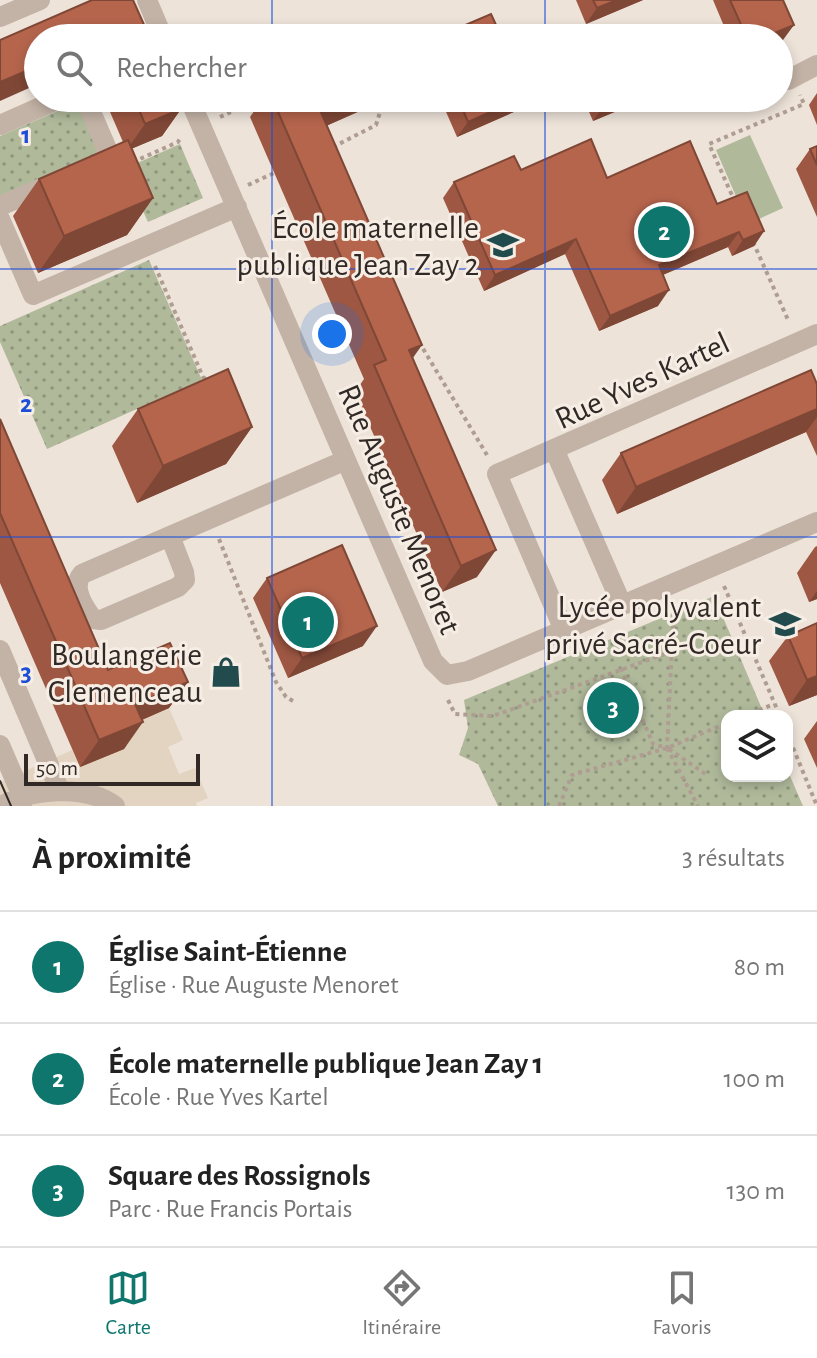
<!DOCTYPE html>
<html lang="fr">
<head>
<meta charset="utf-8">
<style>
  :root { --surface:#fff; --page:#f6f6f6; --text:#222; --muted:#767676; --line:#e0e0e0; --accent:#0f766e }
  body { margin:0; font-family:"Alegreya Sans",sans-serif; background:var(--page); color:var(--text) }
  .controls { position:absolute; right:24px; bottom:24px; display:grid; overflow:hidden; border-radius:16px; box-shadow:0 4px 12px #0003 }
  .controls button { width:72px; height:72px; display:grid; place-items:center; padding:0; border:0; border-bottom:2px solid var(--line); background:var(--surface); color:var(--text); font:40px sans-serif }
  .scale { position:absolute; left:24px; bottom:20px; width:176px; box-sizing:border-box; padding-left:8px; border:4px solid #312926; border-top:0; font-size:22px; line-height:28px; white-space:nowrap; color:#312926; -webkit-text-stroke:6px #f6ede4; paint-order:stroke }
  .you { position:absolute; left:332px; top:334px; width:28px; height:28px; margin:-20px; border:6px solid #fff; border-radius:50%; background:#1a73e8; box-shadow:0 0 0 12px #1a73e833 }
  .badge { display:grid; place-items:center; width:52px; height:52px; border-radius:50%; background:var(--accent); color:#fff; font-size:26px; font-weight:700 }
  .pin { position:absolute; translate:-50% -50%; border:4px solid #fff; box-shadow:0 2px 8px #0006 }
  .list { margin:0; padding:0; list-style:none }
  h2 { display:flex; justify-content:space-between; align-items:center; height:104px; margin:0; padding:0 32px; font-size:34px }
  h2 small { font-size:26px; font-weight:400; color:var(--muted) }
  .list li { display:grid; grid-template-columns:52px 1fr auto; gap:24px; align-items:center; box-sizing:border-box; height:112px; padding:0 32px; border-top:2px solid var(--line) }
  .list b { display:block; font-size:30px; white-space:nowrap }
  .list p { margin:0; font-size:26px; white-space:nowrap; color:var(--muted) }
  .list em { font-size:26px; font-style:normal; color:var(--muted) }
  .icon { flex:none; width:44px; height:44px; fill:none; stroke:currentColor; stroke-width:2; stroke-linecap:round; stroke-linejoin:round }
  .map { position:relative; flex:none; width:817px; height:806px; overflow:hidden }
  .search { position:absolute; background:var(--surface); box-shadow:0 4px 12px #0003; left:24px; right:24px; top:24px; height:88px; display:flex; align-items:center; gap:20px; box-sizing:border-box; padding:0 28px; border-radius:44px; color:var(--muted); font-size:30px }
  .sheet { height:440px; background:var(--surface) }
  nav { display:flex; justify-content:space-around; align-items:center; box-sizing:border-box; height:112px; border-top:2px solid var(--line); background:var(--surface); font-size:22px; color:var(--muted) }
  nav a { display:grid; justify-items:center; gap:4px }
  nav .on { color:var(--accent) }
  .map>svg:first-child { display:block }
  .green { fill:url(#green-dots) }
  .pitch { fill:#b0ba9b }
  .plaza { fill:#e3d4c1 }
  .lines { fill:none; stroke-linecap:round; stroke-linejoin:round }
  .path { stroke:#af9d91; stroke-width:4; stroke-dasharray:4 4; stroke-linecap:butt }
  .minor { stroke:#c3b3a6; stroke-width:20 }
  .tram { stroke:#312926; stroke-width:2 }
  .wall { fill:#9d5742 }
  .shaded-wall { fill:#7f4736 }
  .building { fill:#b6654d; stroke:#7f4736; stroke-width:2 }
  .grid { fill:none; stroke:#1d4ed8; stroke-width:2; stroke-opacity:0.55 }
  .labels { text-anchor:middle; stroke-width:6; stroke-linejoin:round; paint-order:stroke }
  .poi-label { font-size:32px; fill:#312926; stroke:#f6ede4; text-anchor:end }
  .street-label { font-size:32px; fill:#312926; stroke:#f6ede4 }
  .grid-label { font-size:26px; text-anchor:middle; font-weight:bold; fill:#1d4ed8; stroke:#f6ede4; stroke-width:6; stroke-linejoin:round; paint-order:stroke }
</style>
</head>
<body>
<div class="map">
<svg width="817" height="806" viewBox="0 0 817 806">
  <defs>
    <pattern id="green-dots" width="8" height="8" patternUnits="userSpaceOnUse" patternTransform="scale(2)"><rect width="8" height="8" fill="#b0ba9b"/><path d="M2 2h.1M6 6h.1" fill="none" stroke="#90977e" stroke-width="1.8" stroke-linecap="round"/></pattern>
  </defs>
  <rect width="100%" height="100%" fill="#ede3d9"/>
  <!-- green -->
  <path class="green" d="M78 102 100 155 0 197V136Z
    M180 144 203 198 148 222 124 169Z
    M149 260 202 380 47 449 0 342V326Z
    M714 596 765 716H727V776H787V769L803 806H498L478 764 459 755 468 728 464 700Z"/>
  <!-- pitch -->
  <path class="pitch" d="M750 135 783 208 748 224 716 150Z"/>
  <!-- plaza -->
  <path class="plaza" d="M169 708 183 740 168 747 179 774 195 768 208 798 196 803 197 806H0V782L72 750 80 767 116 731Z"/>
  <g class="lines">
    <!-- path -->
    <path class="path" d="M220 117 248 104 251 98
      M333 147 376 125 381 109 376 98
      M133 162 178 142 181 137
      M248 185 274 173
      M735 202 709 144 804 104 800 95
      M753 242 789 322
      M155 266 203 377 208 381
      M313 331 339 320
      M419 342 487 455
      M219 539 276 682 286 697 293 701
      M724 586 780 716
      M621 668 653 744 667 748 674 606
      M448 700 455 714 493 716 673 651
      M744 716 774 704
      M787 733 817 806
      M667 748 698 806
      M669 749 707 775
      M559 806 572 775 667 748 727 723"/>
    <!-- minor -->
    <path class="minor" d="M147 0 163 38
      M0 17 40 0
      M359 38 366 35
      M788 80 817 65
      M85 98 107 149 103 162 90 168
      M189 98 433 661 447 675 468 671 817 522
      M0 125 61 98
      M0 206 53 183
      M0 219 33 295 237 207
      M554 449 497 474 564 630
      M170 536 184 572 185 580 178 587 101 620 93 619C84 607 71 587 82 574L346 460
      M622 605 554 449 817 334
      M0 650 60 791
      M0 745 22 796V806
      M1 806C31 789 86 784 115 806"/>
    <!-- tram -->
    <path class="tram" d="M0 781 11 806"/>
  </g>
  <!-- wall -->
  <path class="wall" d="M576 0H643L586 24Z
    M713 0H783V40L779 42V38H729Z
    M817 93V125L809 105Z
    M104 98H176L181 109 162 136 131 149 153 198 127 235 38 273 13 216 39 179 123 142Z
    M263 98H370L362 110 326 126 412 358 477 577 442 592 355 392 364 379 250 117Z
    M440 98H525L516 111 457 137Z
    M583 98H648L593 121Z
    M817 146V217L796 169 810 149Z
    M521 170 607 178 717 204 764 231 754 246 732 256 728 247 663 275 658 306 599 331 565 254 484 291 443 198 454 182Z
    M817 384V456L806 432 617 514 602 480 621 453Z
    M138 409 252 427 226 464 137 503 112 446Z
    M0 419 108 670 188 682 169 708 142 720 124 749 80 767 0 583Z
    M817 546V599L809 602 797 573 815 547Z
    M267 578 363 646 288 678 253 598Z
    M817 623V695L789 706 769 661 788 636Z
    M817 721V768L804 739Z"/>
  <!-- shaded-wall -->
  <path class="shaded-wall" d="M617 0H643L586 24 597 8Z
    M794 25 783 40 779 42V38H762Z
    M38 66V84L0 101V82Z
    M347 98H370L362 110 301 137 320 110Z
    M522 98H525L516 111 457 137 468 122Z
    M621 98H648L593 121 604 105Z
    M181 109 162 136 126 151 145 124Z
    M153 198 127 235 38 273 64 236Z
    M764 231 754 246 732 256 743 240Z
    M739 232 728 247 648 281 659 265Z
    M576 239 565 254 484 291 495 275Z
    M669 290 658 306 599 331 610 316Z
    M422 345 403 372 409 350Z
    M817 409V417L806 432 617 514 636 487Z
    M252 427 226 464 137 503 163 466Z
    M496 550 477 577 442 592 461 566Z
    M817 591V599L809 602Z
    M377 626 363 646 288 678 302 658Z
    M817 676V695L789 706 807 680Z
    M188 682 169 708 116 731 135 704Z
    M143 722 124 749 80 767 99 740Z"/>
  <!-- building -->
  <path class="building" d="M92 0H133L150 38H108L107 36 101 38H38V66L0 82V40Z
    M593 0H617L597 8Z
    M730 0H783L794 25 762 38H747Z
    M491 14 502 38H435Z
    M676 28 680 38H653Z
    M134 98H176L181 109 145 124Z
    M272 98H347L320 110 422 345 409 350 496 550 461 566 374 365 386 360Z
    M458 98H522L468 122Z
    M601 98H621L604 105Z
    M591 139 607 178 690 141 717 204 747 192 764 231 743 240 739 232 659 265 669 290 610 316 576 239 495 275 454 182 514 156 521 170Z
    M128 140 153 198 64 236 39 179Z
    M817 146V165L810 149Z
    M228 369 252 427 163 466 138 409Z
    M811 370 817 384V409L636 487 621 453Z
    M0 419 108 670 170 643 188 682 135 704 143 722 99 740 0 513Z
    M342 545 377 626 302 658 267 578Z
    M817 623V676L807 680 788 636Z"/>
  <!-- grid -->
  <path class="grid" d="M272 0V38M545 0V38M272 98V806M545 98V806M0 269H817M0 537H817"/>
  <!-- icons -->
  <defs>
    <symbol id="school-bare" viewBox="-9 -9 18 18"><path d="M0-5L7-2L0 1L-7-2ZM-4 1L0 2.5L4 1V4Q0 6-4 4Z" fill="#214b4d" stroke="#f6ede4" stroke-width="2.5" paint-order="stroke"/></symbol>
    <symbol id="shop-bare" viewBox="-9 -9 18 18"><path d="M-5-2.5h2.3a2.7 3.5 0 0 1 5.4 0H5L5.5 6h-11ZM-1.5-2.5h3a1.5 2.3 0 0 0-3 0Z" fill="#214b4d" stroke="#f6ede4" stroke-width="2.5" paint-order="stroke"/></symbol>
  </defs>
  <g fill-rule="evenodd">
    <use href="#school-bare" x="481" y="223" width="44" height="44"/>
    <use href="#school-bare" x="763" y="602" width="44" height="44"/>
    <use href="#shop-bare" x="204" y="650" width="44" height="44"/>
  </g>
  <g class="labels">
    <!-- poi labels -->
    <g class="poi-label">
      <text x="479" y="238">École maternelle<tspan x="479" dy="37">publique Jean Zay 2</tspan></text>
      <text x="761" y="617">Lycée polyvalent<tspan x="761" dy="37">privé Sacré-Coeur</tspan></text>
      <text x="202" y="665">Boulangerie<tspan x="202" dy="37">Clemenceau</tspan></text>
    </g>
    <!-- street labels -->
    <g class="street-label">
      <text transform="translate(642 380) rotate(-25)" y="11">Rue Yves Kartel</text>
      <text transform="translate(400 509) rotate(67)" y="11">Rue Auguste Menoret</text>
    </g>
  </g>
  <g class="grid-label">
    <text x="26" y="143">1</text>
    <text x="26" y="412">2</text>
    <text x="26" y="681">3</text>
  </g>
</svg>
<div class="controls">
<button><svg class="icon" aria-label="layers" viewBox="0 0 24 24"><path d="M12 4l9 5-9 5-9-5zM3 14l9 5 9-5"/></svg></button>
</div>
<div class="scale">50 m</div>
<div class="you"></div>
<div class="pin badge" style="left:308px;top:622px">1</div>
<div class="pin badge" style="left:664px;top:232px">2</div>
<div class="pin badge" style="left:613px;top:708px">3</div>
<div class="search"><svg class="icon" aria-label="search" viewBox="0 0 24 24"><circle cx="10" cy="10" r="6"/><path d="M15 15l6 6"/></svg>Rechercher</div>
</div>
<section class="sheet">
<h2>À proximité<small>3 résultats</small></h2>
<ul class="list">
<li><span class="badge">1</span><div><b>Église Saint-Étienne</b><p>Église · Rue Auguste Menoret</p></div><em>80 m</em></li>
<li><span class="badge">2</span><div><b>École maternelle publique Jean Zay 1</b><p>École · Rue Yves Kartel</p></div><em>100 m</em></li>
<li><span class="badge">3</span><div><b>Square des Rossignols</b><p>Parc · Rue Francis Portais</p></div><em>130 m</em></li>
</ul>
</section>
<nav>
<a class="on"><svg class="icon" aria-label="map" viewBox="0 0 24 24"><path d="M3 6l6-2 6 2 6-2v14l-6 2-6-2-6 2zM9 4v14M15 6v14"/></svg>Carte</a>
<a><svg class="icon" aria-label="directions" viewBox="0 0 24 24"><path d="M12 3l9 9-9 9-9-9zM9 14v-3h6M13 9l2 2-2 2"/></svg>Itinéraire</a>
<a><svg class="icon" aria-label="saved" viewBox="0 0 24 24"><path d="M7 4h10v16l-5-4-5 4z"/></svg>Favoris</a>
</nav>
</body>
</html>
